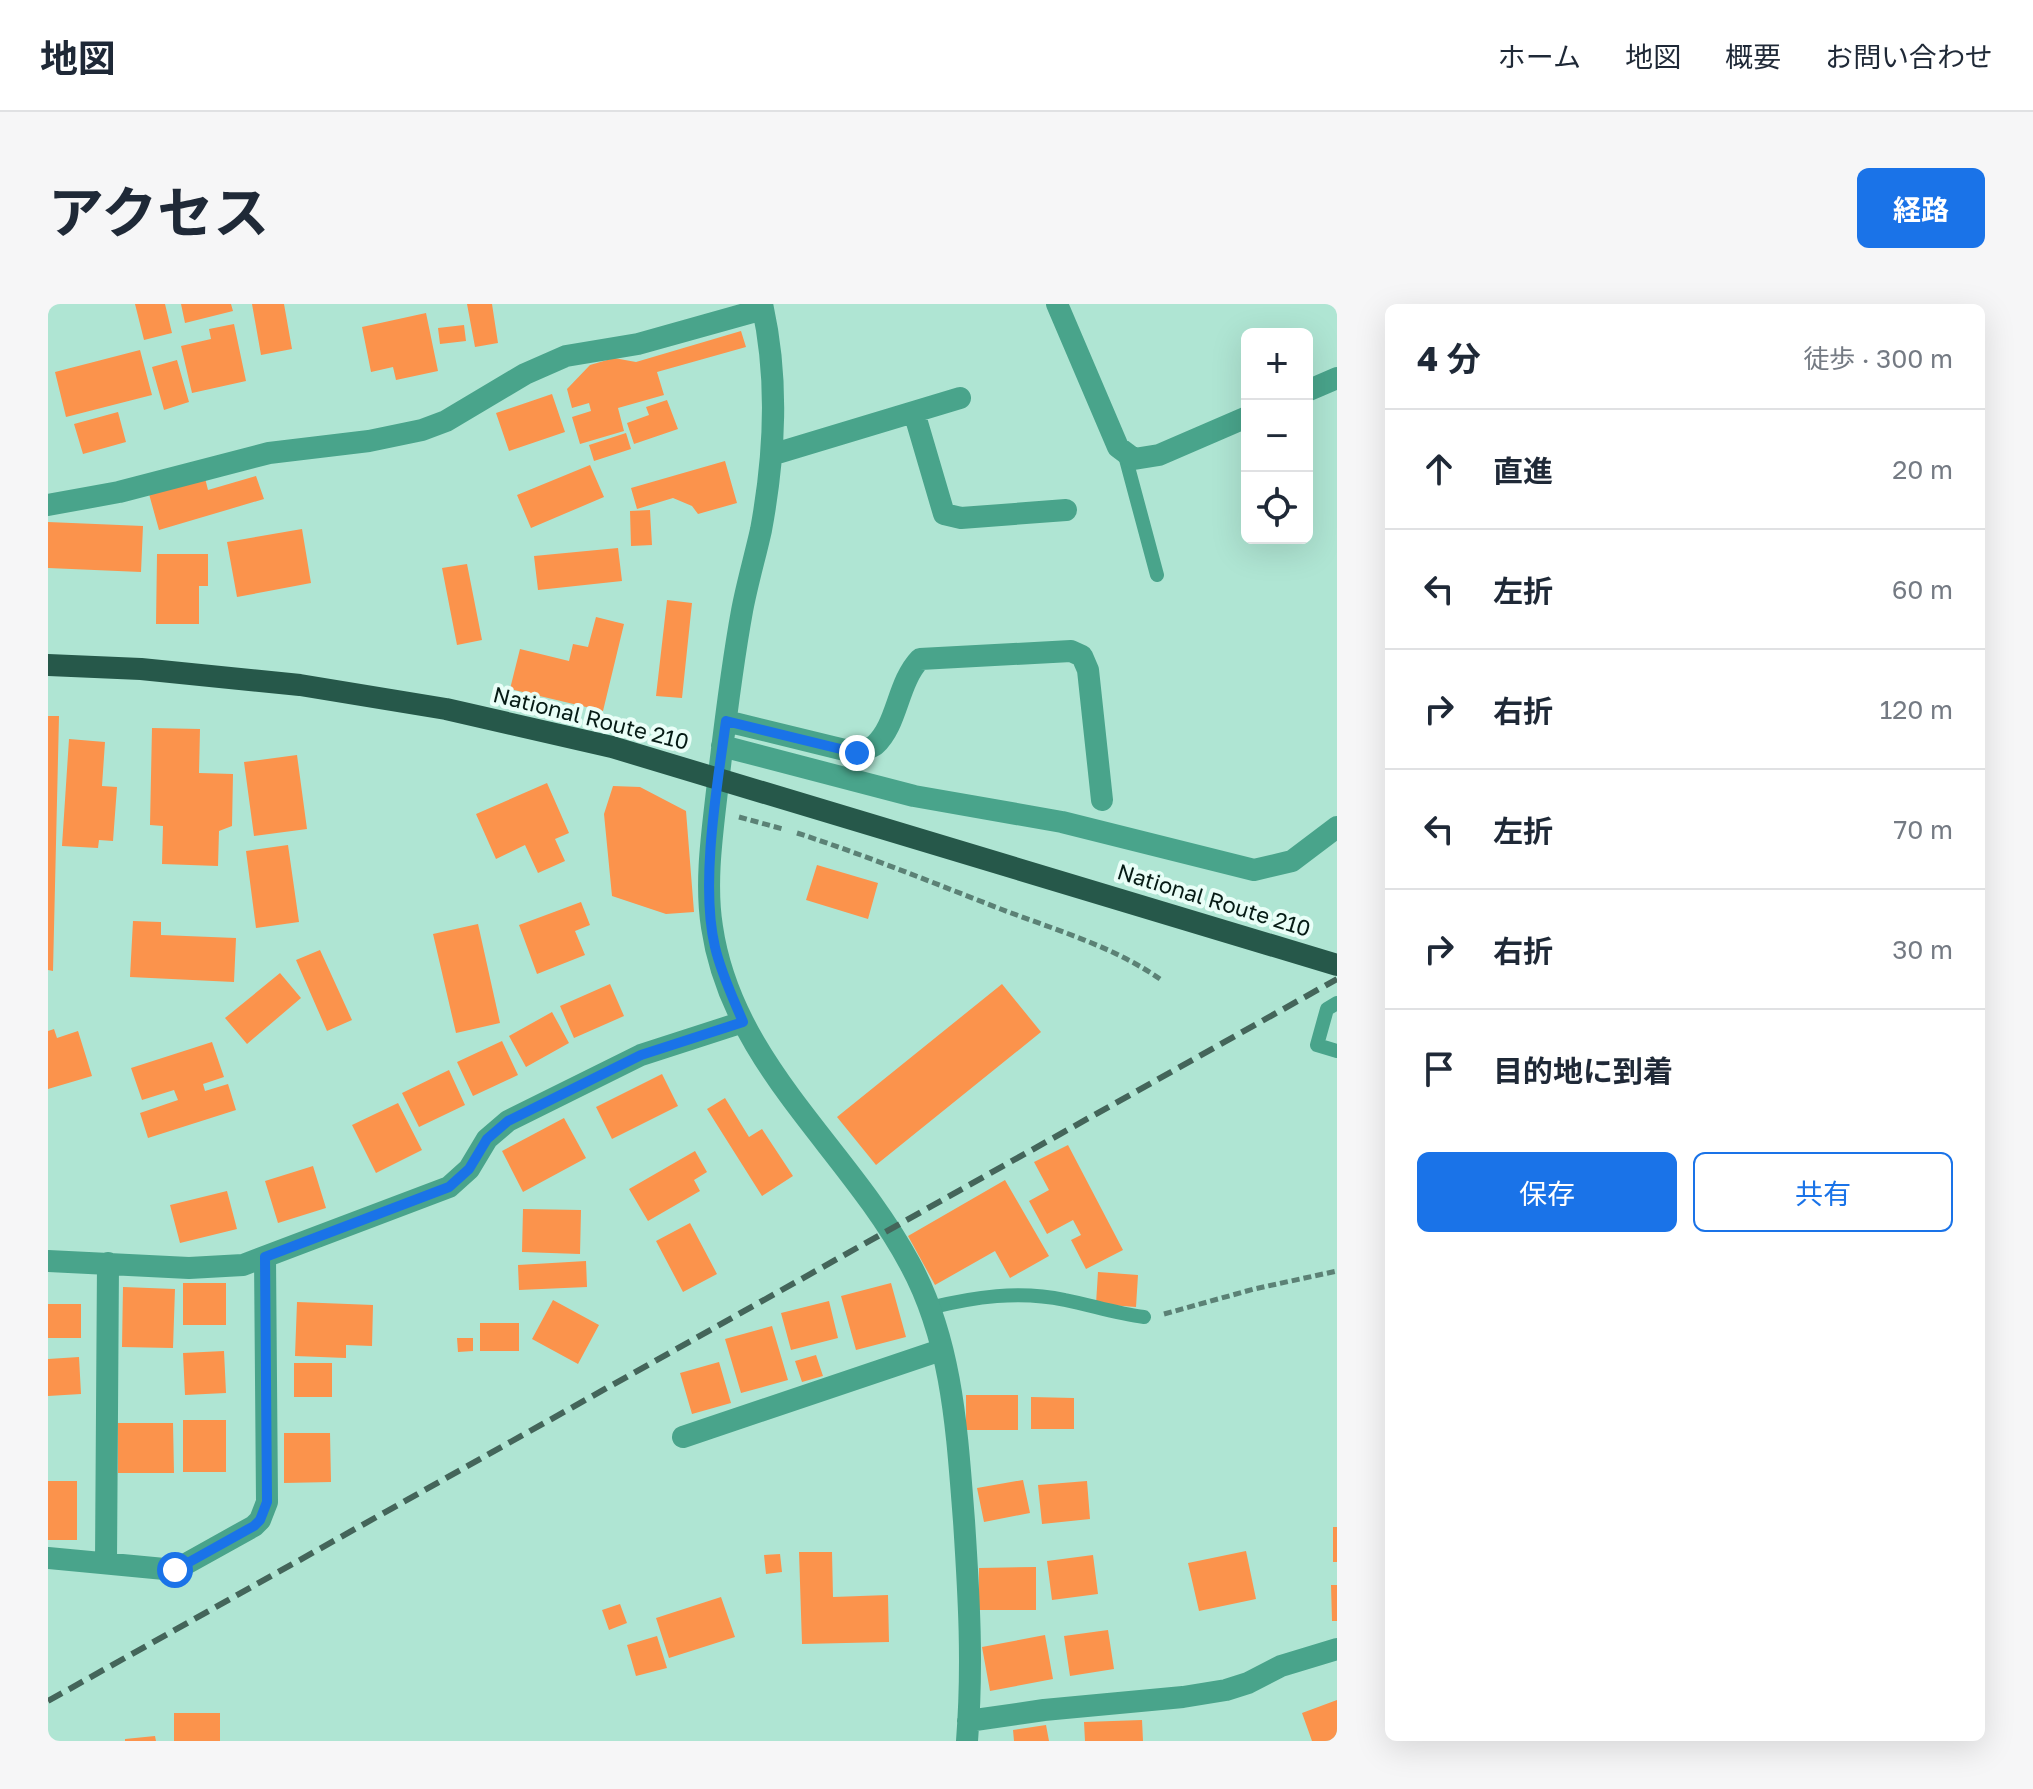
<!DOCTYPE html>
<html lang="ja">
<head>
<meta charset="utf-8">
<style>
  :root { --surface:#fff; --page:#f6f6f7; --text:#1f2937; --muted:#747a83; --line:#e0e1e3; --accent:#1a73e8 }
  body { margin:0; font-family:"Golos Text","Noto Sans JP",sans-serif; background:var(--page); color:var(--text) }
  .controls { position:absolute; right:24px; top:24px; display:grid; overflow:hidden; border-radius:12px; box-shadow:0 8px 32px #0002 }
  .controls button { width:72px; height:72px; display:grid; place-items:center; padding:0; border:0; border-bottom:2px solid var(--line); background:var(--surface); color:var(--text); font:40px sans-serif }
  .stop { position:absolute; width:24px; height:24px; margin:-18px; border:6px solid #1a73e8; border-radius:50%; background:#fff }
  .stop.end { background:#1a73e8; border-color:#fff; box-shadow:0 2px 8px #0008 }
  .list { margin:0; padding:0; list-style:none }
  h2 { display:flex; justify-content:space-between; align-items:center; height:104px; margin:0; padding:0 32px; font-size:34px }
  h2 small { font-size:26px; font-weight:400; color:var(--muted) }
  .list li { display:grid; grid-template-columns:52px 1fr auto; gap:24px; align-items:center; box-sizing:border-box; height:120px; padding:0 32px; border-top:2px solid var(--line) }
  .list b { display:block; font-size:30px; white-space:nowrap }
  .list em { font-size:26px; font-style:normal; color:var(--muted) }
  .actions { display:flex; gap:16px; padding:24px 32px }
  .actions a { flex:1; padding:18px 0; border:2px solid var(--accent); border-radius:12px; text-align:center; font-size:28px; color:var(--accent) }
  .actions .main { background:var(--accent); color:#fff }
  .icon { flex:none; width:44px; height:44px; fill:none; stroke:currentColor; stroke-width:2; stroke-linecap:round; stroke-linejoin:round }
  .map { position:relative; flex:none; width:1289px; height:1437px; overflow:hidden; border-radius:12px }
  header { display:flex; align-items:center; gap:48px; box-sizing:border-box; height:112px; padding:0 40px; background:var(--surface); border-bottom:2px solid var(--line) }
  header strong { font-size:38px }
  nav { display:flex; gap:44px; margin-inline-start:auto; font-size:28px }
  .intro { display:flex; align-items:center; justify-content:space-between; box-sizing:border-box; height:192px; padding:0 48px }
  h1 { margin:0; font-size:56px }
  .button { padding:20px 36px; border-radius:12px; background:var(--accent); color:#fff; font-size:28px; font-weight:700 }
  main { display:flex; gap:48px; padding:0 48px }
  aside { flex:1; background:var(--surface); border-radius:12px; box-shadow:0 8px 32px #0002 }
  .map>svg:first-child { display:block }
  .building { fill:#fb934c }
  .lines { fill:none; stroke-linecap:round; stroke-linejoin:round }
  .path { stroke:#5b8175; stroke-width:5; stroke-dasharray:8 4; stroke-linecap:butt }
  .service { stroke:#49a48b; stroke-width:14 }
  .minor { stroke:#49a48b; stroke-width:22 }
  .trunk { stroke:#26584a; stroke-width:22 }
  .rail { stroke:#44655a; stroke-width:6; stroke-dasharray:16 8; stroke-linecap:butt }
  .route { stroke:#1a73e8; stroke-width:10 }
  .labels { text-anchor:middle; stroke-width:8; stroke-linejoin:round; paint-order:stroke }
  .street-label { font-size:22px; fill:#061b15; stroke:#e9fef7 }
</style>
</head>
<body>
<header>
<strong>地図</strong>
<nav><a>ホーム</a><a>地図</a><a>概要</a><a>お問い合わせ</a></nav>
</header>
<div class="intro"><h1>アクセス</h1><a class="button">経路</a></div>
<main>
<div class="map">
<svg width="1289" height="1437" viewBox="0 0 1289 1437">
  <rect width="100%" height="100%" fill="#afe5d3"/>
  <!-- building -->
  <path class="building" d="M87 0H117L124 29 96 36Z
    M133 0H183L185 7 137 19Z
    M204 0H236L244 45 213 51Z
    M419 0H444L450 39 427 43Z
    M378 9 390 67 348 76 345 63 323 68 314 23Z
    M186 20 198 77 144 89 133 42 163 35 161 25Z
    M416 21 418 37 392 40 390 24Z
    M693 27 698 43 609 68 616 91 570 104 576 127 532 140 524 113 543 107 541 99 524 104 519 85 542 61 566 54 588 58Z
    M92 46 104 91 18 113 7 68Z
    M129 56 141 98 116 106 104 63Z
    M504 90 517 128 461 147 448 109Z
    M619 96 630 125 586 140 579 119 601 111 598 103Z
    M70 108 78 138 35 150 26 120Z
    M578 129 583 145 546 157 541 141Z
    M677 157 689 199 650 210 644 202 625 194 589 205 583 184Z
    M542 161 556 193 483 224 469 191Z
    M208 172 216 195 111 226 101 190 157 174 160 186Z
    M602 206 604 241 583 242 582 207Z
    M0 218 95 222 93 268 0 264Z
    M254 225 263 279 189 293 179 238Z
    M570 244 574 277 490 286 486 252Z
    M109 250H160V282H151V320H108Z
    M419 260 434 336 409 341 394 264Z
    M619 296 644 299 634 394 608 392Z
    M548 313 576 320 555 407 462 385 472 345 521 357 525 340 540 343Z
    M0 412H11L5 667 0 666Z
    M104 424 152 425 151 469 185 470 184 522 171 527 170 562 114 560 115 522 102 521Z
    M21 435 57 438 54 482 69 483 65 537 51 536 50 544 14 542Z
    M249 451 259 525 206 532 196 458Z
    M499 479 521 529 507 535 517 557 490 569 477 541 448 555 428 510Z
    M565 482 592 483 638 507 646 608 618 610 564 592 556 510Z
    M240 541 251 618 208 624 198 547Z
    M769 561 830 579 820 615 758 596Z
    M533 598 542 621 527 627 537 651 489 670 471 621Z
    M85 617 113 618V631L188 634 186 678 82 673Z
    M430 620 452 719 408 729 385 630Z
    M272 646 304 716 279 727 248 656Z
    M232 669 253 694 199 740 177 714Z
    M562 680 576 712 526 734 512 702Z
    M954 680 993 728 828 861 789 813Z
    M504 708 521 739 478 763 461 732Z
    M6 725 9 734 30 727 44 772 0 785V727Z
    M454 737 470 771 425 792 409 758Z
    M164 738 176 773 155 780 157 787 180 780 188 806 100 834 92 809 130 796 126 786 94 796 83 764Z
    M401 766 417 801 371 823 354 789Z
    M614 770 630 802 564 835 548 803Z
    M677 794 701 833 714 825 745 872 714 892 659 805Z
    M350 799 374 846 328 869 304 821Z
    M516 814 538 854 475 888 454 847Z
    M1020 841 1075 946 1038 965 1023 936 1033 931 1025 916 999 930 981 897 1001 886 986 858Z
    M647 847 659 868 646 876 652 887 600 917 581 885Z
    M265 862 278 904 230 919 217 877Z
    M957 876 1001 952 962 974 947 947 887 981 860 932Z
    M179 887 189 925 132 939 122 901Z
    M475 905 533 906 532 950 474 948Z
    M642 919 669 970 635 988 608 937Z
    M538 957 539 983 471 986 470 961Z
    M1050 968 1090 971 1088 1003 1048 1000Z
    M135 979H178V1021H135Z
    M843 979 858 1033 808 1046 793 992Z
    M75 983 127 985 125 1044 74 1043Z
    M505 996 551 1021 530 1060 484 1035Z
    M781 997 790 1034 743 1046 733 1009Z
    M249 998 325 1001 324 1042 298 1041V1054L247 1052Z
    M0 1000H33V1034H0Z
    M432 1019H471V1047H432Z
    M724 1022 740 1076 693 1089 677 1035Z
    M409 1034H425V1047L410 1048Z
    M176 1047 178 1089 137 1091 135 1049Z
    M768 1051 775 1072 754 1078 747 1057Z
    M31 1053 33 1090 0 1092V1055Z
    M671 1058 683 1099 644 1110 632 1069Z
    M246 1059H284V1093H246Z
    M918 1091H970V1126H918Z
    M983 1093 1026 1094V1125H983Z
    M135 1116H178V1168H135Z
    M70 1119H125L126 1169H70Z
    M236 1129H282L283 1178 236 1179Z
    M975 1176 982 1209 936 1218 929 1184Z
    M0 1177H29V1236H0Z
    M1039 1177 1042 1215 994 1220 990 1181Z
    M1285 1223H1289V1258H1285Z
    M1198 1247 1208 1295 1151 1307 1140 1259Z
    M751 1248H784L785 1293 840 1291 841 1338 754 1340Z
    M732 1250 734 1268 718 1270 716 1251Z
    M1045 1251 1050 1290 1004 1296 999 1257Z
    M988 1263V1306H931V1264Z
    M1283 1281H1289V1317H1284Z
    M673 1293 687 1333 621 1354 608 1314Z
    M572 1300 579 1319 561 1326 554 1306Z
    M1060 1326 1066 1365 1022 1372 1016 1332Z
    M997 1331 1005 1375 942 1387 934 1343Z
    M609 1332 619 1364 588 1372 579 1341Z
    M1289 1396V1437H1264L1254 1409Z
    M126 1409H172V1437H126Z
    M1094 1416 1095 1437H1037L1036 1418Z
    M998 1421 1001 1437H966L965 1426Z
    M107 1432 108 1437H77V1435Z"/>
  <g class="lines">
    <!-- path -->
    <path class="path" d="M691 513 735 525
      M749 529C817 551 883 578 950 604 1004 625 1063 641 1112 675
      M1116 1010 1206 985 1289 967"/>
    <!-- service -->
    <path class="service" d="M1076 148 1109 271
      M1289 699 1279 705 1269 741 1289 747
      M881 1004C926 993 971 986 1017 996 1043 1001 1069 1010 1096 1013"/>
    <!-- minor -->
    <path class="minor" d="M714 0C731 75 727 150 713 226 707 253 699 280 694 307 683 367 676 427 669 487 664 531 657 579 664 623 684 760 800 844 862 960 905 1039 909 1130 916 1217 921 1293 925 1361 919 1437
      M1009 0 1070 143 1086 155 1111 151 1199 113
      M1259 87 1289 74
      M866 108 896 210 913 214 1018 206
      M723 151 912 94
      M0 201 71 188 221 149 321 137 374 126 398 117 477 70 518 52 590 40 715 5
      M678 417 809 449C814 446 823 444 827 441 850 420 849 379 872 355L1023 347 1034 352 1040 366 1054 496
      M674 442 866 492 1014 518 1206 566 1244 557 1289 523
      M0 957 141 964 195 961 401 883 421 865 439 835 460 817 593 751 695 718
      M635 1133 893 1046
      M0 1254 127 1266 206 1222 212 1216 219 1198 217 953
      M58 1258 60 959
      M920 1417 996 1406 1135 1393 1178 1386 1200 1379 1233 1362 1289 1345"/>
    <!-- trunk -->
    <path class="trunk" d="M0 361 93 365 252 381 398 405 564 443 1289 661"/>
    <!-- rail -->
    <path class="rail" d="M0 1397 1289 675"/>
  </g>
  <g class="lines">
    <!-- route -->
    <path class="route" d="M127 1266 206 1222 212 1216 219 1198 217 953 401 883 421 865 439 835 460 817 593 751 695 718C685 694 673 669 667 643 652 581 669 482 678 417L809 449"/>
  </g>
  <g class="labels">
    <!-- street labels -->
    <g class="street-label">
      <text transform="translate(543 414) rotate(14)" y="8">National Route 210</text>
      <text transform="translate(1166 596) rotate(17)" y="8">National Route 210</text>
    </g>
  </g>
</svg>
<div class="controls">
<button>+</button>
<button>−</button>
<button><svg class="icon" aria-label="locate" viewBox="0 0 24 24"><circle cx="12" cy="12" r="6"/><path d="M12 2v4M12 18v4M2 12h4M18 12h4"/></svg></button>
</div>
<div class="stop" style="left:127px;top:1266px"></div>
<div class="stop end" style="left:809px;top:449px"></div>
</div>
<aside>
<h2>4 分<small>徒歩 · 300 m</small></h2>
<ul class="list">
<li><svg class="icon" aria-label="ahead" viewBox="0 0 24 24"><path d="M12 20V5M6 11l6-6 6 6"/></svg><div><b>直進</b></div><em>20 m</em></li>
<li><svg class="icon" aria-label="left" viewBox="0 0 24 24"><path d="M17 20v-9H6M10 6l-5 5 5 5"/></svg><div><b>左折</b></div><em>60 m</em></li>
<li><svg class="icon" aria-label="right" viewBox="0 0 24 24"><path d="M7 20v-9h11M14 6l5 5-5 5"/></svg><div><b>右折</b></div><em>120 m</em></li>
<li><svg class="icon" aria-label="left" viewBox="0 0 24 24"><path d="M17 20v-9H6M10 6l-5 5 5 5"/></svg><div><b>左折</b></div><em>70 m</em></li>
<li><svg class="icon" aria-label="right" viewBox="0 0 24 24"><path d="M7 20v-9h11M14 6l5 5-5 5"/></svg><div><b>右折</b></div><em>30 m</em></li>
<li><svg class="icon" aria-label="arrive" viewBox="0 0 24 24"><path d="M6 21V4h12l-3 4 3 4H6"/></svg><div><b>目的地に到着</b></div></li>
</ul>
<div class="actions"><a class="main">保存</a><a>共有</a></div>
</aside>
</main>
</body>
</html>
